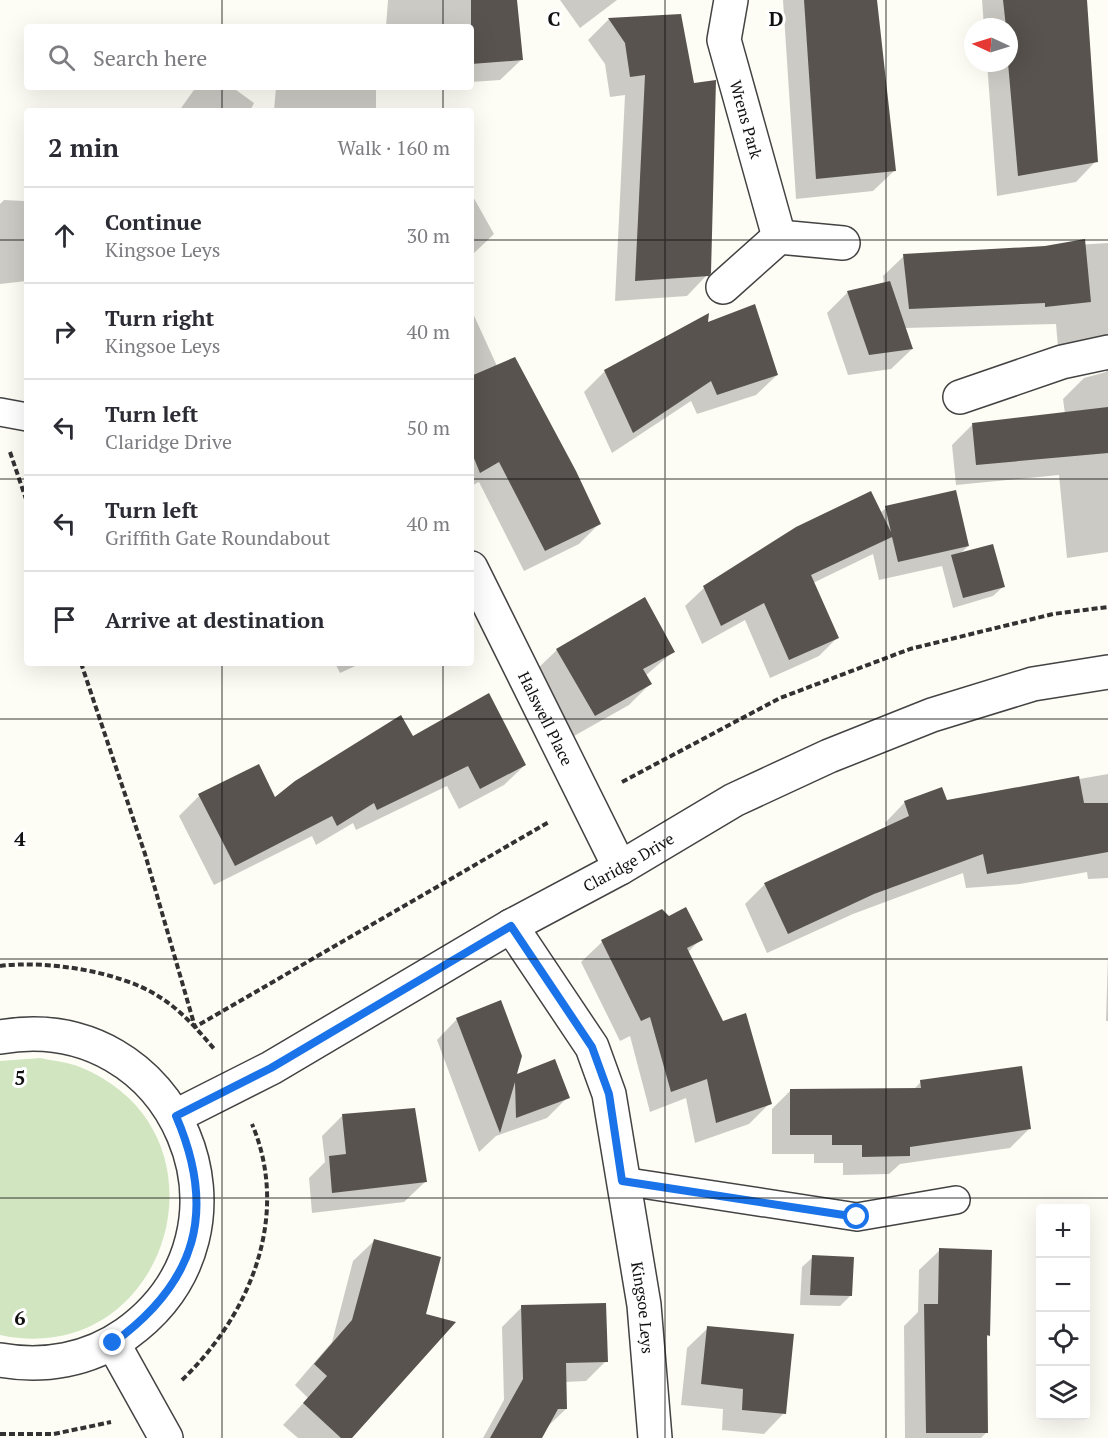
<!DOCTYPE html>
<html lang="en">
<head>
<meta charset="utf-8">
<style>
  :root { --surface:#fff; --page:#f2f2f3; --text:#2b2b33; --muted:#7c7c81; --line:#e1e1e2 }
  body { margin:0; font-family:"PT Serif",serif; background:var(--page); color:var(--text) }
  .controls { position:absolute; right:18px; bottom:18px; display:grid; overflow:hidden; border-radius:6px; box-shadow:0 6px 24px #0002 }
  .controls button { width:54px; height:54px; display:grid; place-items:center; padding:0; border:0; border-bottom:2px solid var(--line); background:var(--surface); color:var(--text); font:30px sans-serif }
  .compass { position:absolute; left:964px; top:18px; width:54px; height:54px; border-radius:50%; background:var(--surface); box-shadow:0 6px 24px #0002; rotate:274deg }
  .stop { position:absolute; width:18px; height:18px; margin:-14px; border:4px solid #1a73e8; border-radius:50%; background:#fff }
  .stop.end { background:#1a73e8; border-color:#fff; box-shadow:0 2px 6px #0008 }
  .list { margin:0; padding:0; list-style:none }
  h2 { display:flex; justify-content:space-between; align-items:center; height:78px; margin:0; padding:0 24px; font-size:26px }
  h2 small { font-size:20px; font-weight:400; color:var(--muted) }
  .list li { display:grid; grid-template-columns:39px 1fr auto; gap:18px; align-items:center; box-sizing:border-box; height:96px; padding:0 24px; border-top:2px solid var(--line) }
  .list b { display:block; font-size:22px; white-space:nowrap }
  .list p { margin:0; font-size:20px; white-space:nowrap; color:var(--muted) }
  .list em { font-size:20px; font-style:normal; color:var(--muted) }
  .icon { flex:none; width:33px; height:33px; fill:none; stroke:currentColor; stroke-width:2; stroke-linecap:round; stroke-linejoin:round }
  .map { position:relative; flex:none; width:1108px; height:1438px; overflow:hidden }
  .search { position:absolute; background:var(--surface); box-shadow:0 6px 24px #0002; left:24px; top:24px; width:450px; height:66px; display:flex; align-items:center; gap:15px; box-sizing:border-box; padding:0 21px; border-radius:6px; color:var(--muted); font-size:22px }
  .panel { position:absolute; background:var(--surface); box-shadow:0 6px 24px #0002; left:24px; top:108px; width:450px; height:558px; border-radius:6px }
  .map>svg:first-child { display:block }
  .green { fill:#d1e5c1 }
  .shadow { fill:#0003 }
  .building { fill:#58534e }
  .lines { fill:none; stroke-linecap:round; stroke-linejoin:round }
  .service-casing { stroke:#434343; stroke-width:30 }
  .minor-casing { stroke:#434343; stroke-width:36 }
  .tertiary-casing { stroke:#434343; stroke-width:36 }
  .path { stroke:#323232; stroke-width:4; stroke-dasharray:6 3; stroke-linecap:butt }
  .service { stroke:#fff; stroke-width:27 }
  .minor { stroke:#fff; stroke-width:33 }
  .tertiary { stroke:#fff; stroke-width:33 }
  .route { stroke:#1a73e8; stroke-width:8 }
  .grid { fill:none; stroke:#101010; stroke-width:1.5; stroke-opacity:0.55 }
  .labels { text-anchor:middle; stroke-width:6; stroke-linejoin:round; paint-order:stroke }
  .street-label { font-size:16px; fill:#101010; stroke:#fff }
  .grid-label { font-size:20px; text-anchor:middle; font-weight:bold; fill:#101010; stroke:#fff; stroke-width:6; stroke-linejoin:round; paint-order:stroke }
</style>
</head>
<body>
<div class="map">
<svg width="1108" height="1438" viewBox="0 0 1108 1438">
  <rect width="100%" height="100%" fill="#fefdf5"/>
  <!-- green -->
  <path class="green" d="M40 1058C53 1061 68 1062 80 1067 241 1133 167 1371 0 1335V1061Z"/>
  <!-- shadow -->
  <path class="shadow" d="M388 0H515L521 60 500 80 471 82V27H386Z
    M560 0H617L580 28Z
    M783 0H875L894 171 873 191 796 199Z
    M982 0H1086L1096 161 1076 182 997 196 987 63H1009V27H984Z
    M680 15 693 84 714 82 713 196 707 275 687 296 615 301 625 95 610 97 605 64 588 40 609 19Z
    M196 87H232L254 103 250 111H179Z
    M276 87H409L376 89V109L374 111H274Z
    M471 193 494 234 471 256Z
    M27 198V281L0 284V204L4 200 24 201Z
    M1108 243V552L1067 558 1059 475 956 485 952 445 972 425 1065 414 1063 399 1084 378 1106 372V369L1059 359 1056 324 905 328 912 349 891 369 848 375 827 313 848 292 884 284 883 276 904 256Z
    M471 309 497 366 599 524 579 544 524 571 479 482 471 486Z
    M707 324 777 375 756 395 697 414 691 401 612 453 584 392 605 371Z
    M886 508 968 546 959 555 1004 586 993 596 953 608 942 566 879 580 873 554 813 583 837 638 819 656 770 678 745 620 702 644 685 606 704 588 880 513Z
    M557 650 673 652 645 676 650 684 629 705 574 736 536 670Z
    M335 663H362L340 673Z
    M412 738 525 765 504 785 459 809 447 786 356 830 353 823 316 845 312 836 214 885 179 816 199 796 275 800Z
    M1108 774V878L1088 879 1087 872 1020 884 966 888 963 873 853 914 767 953 745 904 765 884 887 828 885 823 905 802H946Z
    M661 911 701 939 687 953 722 1023 770 1103 749 1124 695 1143 686 1098 650 1112 630 1036 620 1041 581 962 602 942Z
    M1108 955V1021H1106Z
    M457 1019 515 1077 568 1097 547 1118 496 1136 479 1152 437 1040Z
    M921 1082 1029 1129 1010 1148 900 1164 889 1174 843 1175V1163H814V1154H772V1109L791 1090H913Z
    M342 1116 425 1182 404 1202 312 1213 309 1178 325 1162 322 1136Z
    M374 1241 350 1438H298L283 1425 308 1398 295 1385 332 1342 353 1261Z
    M940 1250 989 1335 986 1338V1433L981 1438H905L904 1326 918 1312 919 1270Z
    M813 1257 850 1296 840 1306 800 1305 802 1267Z
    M522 1307 606 1361 586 1381 565 1382 566 1409 546 1428 541 1438H483L504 1400 502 1327Z
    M708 1328 784 1413 764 1434 722 1430 723 1409 681 1405 687 1348Z"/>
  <!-- building -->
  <path class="building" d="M471 0H517L523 60 471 64Z
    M804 0H877L896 171 816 179Z
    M1003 0H1087L1098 162 1018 176 1008 63 1009 27H1006Z
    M681 14 694 83 716 80 711 273 709 276 635 281 645 75 630 77 625 43 608 18Z
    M1085 239 1091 302 1045 307V303L909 309 903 254 1045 246Z
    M890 281 913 349 869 355 847 291Z
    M755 304 778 375 717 395 711 381 633 433 604 370 709 313 708 322Z
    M515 357 576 471 601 524 545 551 499 462 480 473 471 451V376Z
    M1108 407V453L976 465 972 423Z
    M956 490 969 546 898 562 892 537 811 575 839 638 789 660 764 603 721 626 703 586 796 527 871 491 891 532 885 506Z
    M993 544 1005 587 963 598 951 555Z
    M645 597 675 652 643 669 652 684 595 716 556 649Z
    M489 693 526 765 480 789 468 766 377 810 374 803 337 826 332 816 235 866 198 794 259 764 275 797 295 781 401 715 413 736Z
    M1079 776 1084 803H1108V852L987 874 983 854 874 894 788 934 764 883 909 816 904 801 942 787 947 800Z
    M686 907 703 940 687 948 723 1021 746 1013 772 1104 716 1123 707 1079 671 1092 650 1017 641 1021 601 940 662 909 669 916Z
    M501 1000 522 1056 517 1074 555 1059 570 1098 516 1118 515 1082 500 1133 456 1018Z
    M1022 1066 1031 1129 910 1147V1156L862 1157V1145H832V1135H790V1089L921 1088 920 1080Z
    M415 1108 427 1182 332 1193 329 1156 346 1154 342 1114Z
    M374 1239 441 1257 426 1314 456 1322 352 1438H341L303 1403 327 1376 314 1364 352 1320Z
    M939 1248 992 1250 990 1336 987 1335 988 1433H926L924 1304H938Z
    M812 1255 854 1257 852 1296 810 1295Z
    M606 1303 608 1362 566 1363 567 1409H558L542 1438H490L523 1379 521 1305Z
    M707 1326 794 1334 786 1414 742 1410 743 1389 701 1384Z"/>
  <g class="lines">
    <defs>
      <path id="service" d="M0 412 27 417
        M622 1181 857 1217 956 1200"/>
      <g id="minor">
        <path id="s1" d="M731 0 724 40 779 237"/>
        <path d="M723 287 779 237 843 243"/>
        <path d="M960 397 1062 362 1108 352"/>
        <path id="s2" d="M471 568 620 868"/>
        <path id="s3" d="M511 926 592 1047 609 1094 644 1305 655 1438"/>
      </g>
      <g id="tertiary">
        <path d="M0 1037C176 1006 271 1230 126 1334 89 1360 44 1368 0 1360"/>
        <path id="s4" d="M176 1116 271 1068 511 926 620 868 734 800 829 756 932 715 1033 684 1108 672"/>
        <path d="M113 1343 166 1438"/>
      </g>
    </defs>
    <!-- service casing -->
    <use href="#service" class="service-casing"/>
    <!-- minor casing -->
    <use href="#minor" class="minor-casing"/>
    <!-- tertiary casing -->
    <use href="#tertiary" class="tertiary-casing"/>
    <!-- path -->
    <path class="path" d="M10 452 27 502
      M81 663 145 854 195 1027 549 822
      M622 782 780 698 910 649 1053 614 1108 607
      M0 966C45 960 119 971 158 996 180 1009 199 1031 215 1050
      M182 1380C250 1315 291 1216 252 1124
      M0 1434H54L111 1422"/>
    <!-- service -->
    <use href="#service" class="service"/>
    <!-- minor -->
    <use href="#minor" class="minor"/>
    <!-- tertiary -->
    <use href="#tertiary" class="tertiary"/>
  </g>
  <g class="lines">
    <!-- route -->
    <path class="route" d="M113 1343C197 1282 217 1211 176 1116L271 1068 511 926 592 1047 609 1094 622 1181 857 1217"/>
  </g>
  <!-- grid -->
  <path class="grid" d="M222 0V27M443 0V27M665 0V1438M886 0V1438M222 87V111M443 87V111M0 240H27M471 240H1108M0 479H27M471 479H1108M222 663V1438M443 663V1438M0 719H1108M0 959H1108M0 1198H1108"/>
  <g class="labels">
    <!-- street labels -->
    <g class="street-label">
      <text dy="6" stroke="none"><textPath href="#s1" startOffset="123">Wrens Park</textPath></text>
      <text dy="6" stroke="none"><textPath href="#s2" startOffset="168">Halswell Place</textPath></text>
      <text dy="6" stroke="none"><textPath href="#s4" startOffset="519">Claridge Drive</textPath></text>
      <text dy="6" stroke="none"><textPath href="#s3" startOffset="412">Kingsoe Leys</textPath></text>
    </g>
  </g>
  <g class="grid-label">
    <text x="554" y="26">C</text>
    <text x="776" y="26">D</text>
    <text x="20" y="846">4</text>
    <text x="20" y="1085">5</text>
    <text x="20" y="1325">6</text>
  </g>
</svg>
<div class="controls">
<button>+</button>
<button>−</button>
<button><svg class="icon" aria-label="locate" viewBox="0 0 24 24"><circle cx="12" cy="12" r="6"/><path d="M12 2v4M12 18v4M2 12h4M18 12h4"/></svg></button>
<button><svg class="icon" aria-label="layers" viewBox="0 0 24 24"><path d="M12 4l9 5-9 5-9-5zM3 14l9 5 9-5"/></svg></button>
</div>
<svg class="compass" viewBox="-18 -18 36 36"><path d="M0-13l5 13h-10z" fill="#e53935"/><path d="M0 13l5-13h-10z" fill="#7c7c81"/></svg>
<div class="stop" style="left:857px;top:1217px"></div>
<div class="stop end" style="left:113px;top:1343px"></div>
<div class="search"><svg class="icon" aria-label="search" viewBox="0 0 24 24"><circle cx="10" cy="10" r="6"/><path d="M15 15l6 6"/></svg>Search here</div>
<section class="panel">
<h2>2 min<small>Walk · 160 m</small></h2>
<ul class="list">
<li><svg class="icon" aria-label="ahead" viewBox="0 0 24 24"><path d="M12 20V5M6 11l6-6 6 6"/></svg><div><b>Continue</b><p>Kingsoe Leys</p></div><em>30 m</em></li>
<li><svg class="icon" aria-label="right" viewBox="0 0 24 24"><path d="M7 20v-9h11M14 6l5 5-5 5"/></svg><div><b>Turn right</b><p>Kingsoe Leys</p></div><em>40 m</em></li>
<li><svg class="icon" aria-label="left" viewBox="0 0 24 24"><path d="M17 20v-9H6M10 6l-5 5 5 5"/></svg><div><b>Turn left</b><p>Claridge Drive</p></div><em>50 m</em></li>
<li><svg class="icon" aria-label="left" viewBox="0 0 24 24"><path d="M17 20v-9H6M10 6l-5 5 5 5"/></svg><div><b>Turn left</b><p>Griffith Gate Roundabout</p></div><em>40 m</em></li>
<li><svg class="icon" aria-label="arrive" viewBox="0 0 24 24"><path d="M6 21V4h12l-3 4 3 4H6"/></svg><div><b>Arrive at destination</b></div></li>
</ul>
</section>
</div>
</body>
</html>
